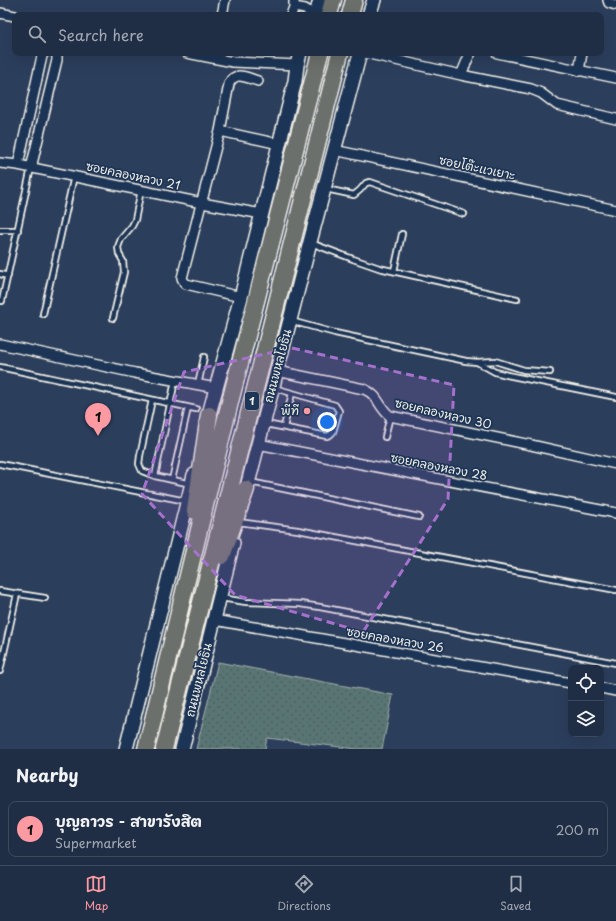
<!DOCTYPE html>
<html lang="en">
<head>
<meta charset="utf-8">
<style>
  :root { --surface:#202e45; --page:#28364c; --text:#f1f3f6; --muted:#a2a8b3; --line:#3d4a5e; --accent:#ff9aa2 }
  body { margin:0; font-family:"Playpen Sans","Playpen Sans Thai",sans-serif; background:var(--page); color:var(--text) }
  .controls { position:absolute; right:12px; bottom:12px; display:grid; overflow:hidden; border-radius:8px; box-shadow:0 4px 16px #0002 }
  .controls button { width:36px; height:36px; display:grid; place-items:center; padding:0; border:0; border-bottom:1px solid var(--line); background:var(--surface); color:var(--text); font:20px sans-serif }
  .you { position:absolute; left:327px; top:422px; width:14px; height:14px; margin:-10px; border:3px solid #fff; border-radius:50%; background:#1a73e8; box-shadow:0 0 0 6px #1a73e833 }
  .badge { display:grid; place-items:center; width:26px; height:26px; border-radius:50%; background:var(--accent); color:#111; font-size:13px; font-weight:700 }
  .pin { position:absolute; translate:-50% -33px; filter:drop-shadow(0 1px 2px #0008) }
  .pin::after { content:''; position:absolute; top:21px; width:14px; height:12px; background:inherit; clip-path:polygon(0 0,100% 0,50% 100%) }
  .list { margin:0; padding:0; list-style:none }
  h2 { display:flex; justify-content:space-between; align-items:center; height:52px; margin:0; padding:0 16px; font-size:17px }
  h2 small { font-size:13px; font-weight:400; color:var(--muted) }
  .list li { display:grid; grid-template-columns:26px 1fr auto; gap:12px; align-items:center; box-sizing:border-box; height:56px; margin:0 8px 8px; padding:0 8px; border:1px solid var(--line); border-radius:8px }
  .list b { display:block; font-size:15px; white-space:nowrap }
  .list p { margin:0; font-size:13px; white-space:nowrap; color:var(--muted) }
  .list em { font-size:13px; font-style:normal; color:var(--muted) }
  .icon { flex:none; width:22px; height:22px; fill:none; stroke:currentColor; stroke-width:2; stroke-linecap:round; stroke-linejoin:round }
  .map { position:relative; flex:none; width:616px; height:749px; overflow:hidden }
  .search { position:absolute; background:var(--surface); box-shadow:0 4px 16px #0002; left:12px; right:12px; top:12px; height:44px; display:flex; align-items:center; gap:10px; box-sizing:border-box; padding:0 14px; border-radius:8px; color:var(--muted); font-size:15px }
  .sheet { height:116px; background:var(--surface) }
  nav { display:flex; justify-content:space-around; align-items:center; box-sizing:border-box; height:56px; border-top:1px solid var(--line); background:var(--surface); font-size:11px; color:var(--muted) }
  nav a { display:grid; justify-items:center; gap:2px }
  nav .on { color:var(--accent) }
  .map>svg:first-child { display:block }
  .grass { fill:url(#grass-dots); stroke:#a6b3ae }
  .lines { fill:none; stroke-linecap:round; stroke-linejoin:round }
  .lane-casing { stroke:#f4f1e8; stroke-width:8 }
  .street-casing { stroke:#f4f1e8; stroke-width:12 }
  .secondary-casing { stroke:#f4f1e8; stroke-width:16 }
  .highway-casing { stroke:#f4f1e8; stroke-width:19 }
  .lane { stroke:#1d3557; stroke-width:4.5 }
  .street { stroke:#1d3557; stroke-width:9 }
  .secondary { stroke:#1d3557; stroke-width:13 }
  .highway { stroke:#6c706d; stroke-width:16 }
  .marked { fill:#a571cd; fill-opacity:0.2; stroke:#a571cd; stroke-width:3; stroke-dasharray:8 5; stroke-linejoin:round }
  .poi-dot { fill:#ff9aa2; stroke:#1d3557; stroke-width:1.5 }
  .labels { text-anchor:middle; stroke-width:3.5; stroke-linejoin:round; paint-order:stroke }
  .shield { fill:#1d3557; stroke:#b4b9bc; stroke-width:1 }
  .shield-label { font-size:11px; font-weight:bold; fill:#f4f1e8 }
  .street-label { font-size:12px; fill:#f4f1e8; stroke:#1d3557 }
  .poi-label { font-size:12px; fill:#f4f1e8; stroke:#1d3557; text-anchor:end }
</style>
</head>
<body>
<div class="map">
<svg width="616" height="749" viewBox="0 0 616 749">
  <defs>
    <pattern id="grass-dots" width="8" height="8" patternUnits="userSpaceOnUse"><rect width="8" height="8" fill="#587573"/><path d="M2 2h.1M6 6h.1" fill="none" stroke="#505e5c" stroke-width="1.8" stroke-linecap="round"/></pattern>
  </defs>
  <rect width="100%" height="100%" fill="#2b3e5c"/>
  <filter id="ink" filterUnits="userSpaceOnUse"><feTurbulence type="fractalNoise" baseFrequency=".025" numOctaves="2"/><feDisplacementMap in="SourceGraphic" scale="8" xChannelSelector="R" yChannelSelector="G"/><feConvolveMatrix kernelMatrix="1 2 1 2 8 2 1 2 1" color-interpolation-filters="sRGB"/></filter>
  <g filter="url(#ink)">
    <!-- grass -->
    <path class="grass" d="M218 662 393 695 382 749H357L267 738 265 749H196Z"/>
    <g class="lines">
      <defs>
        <path id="lane" d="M326 189 354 195 360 190 366 183 370 182 464 214
          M0 230H18
          M311 243 353 259 379 268 517 299
          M394 271 402 234
          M0 274 8 276
          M2 301 31 168
          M43 314 74 176
          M113 318 124 272 123 261 119 254 118 247 121 239 132 226 135 220 141 190
          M291 321 335 333 466 361 477 362 495 361 524 370 550 372
          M477 362 495 372 507 375 616 397
          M0 367 196 409
          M198 385 204 357
          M152 400 140 456 139 464 142 471 155 476 191 484
          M266 424 327 436 330 435 333 432 339 411 335 405 274 388
          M284 427 292 393
          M385 437 390 416
          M0 464 186 501
          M155 476 175 381
          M172 480 188 408
          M250 482 419 517
          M238 522 298 530 616 590
          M0 591 45 598
          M221 598 246 602 300 604 320 607 616 663
          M0 671 17 594"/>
        <path id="street" d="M608 0 609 3 616 5
          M294 7 305 9 310 12
          M0 13 15 16
          M222 15 225 0
          M291 15 294 7V0
          M187 53 233 62 297 65
          M365 53 461 75 531 89 541 93 557 105 616 119
          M497 53 616 78
          M579 71 582 53
          M461 75 469 56 471 53
          M220 131 229 84C235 70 247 78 258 81
          M334 150 616 210
          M0 163 18 165 202 203 262 214
          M18 165 42 56 44 53
          M31 168 57 60V55L55 53
          M241 297 186 284 184 282 182 278 220 131 279 144
          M0 344 135 373 216 388
          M277 371 364 389C380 396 378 407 390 416L531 445 616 464
          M258 444 616 513
          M214 620 571 683
          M601 688 616 691"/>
        <path id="secondary" d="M316 15 320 0
          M369 15 374 0
          M206 425 241 297 295 81 297 65 300 53
          M244 499 310 242 360 53
          M126 749 194 475
          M182 749 233 543"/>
        <path id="highway" d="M329 15 333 0
          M350 15 354 0
          M195 511 209 415
          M222 556 246 489
          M146 749 231 398 320 53
          M164 749 340 53"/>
      </defs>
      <!-- lane casing -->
      <use href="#lane" class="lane-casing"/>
      <!-- street casing -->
      <use href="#street" class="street-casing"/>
      <!-- secondary casing -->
      <use href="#secondary" class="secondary-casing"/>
      <!-- highway casing -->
      <use href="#highway" class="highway-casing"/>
      <!-- lane -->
      <use href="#lane" class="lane"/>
      <!-- street -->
      <use href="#street" class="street"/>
      <!-- secondary -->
      <use href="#secondary" class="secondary"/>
      <!-- highway -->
      <use href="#highway" class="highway"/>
    </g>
  </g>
  <!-- marked area -->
  <path class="marked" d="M292 348 454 385 448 499 363 632 235 595 142 494 184 372Z"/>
  <!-- markers -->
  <circle class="poi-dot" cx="307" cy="411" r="4"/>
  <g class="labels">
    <!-- shield labels -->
    <rect class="shield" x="245" y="392" width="14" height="18" rx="3"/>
    <g class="shield-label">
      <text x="252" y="405">1</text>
    </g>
    <!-- street labels -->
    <g class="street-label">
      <text transform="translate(477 168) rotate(12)" y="4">ซอยโต๊ะแวเยาะ</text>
      <text transform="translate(133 176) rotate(12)" y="4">ซอยคลองหลวง 21</text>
      <text transform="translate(278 366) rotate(-75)" y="4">ถนนพหลโยธิน</text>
      <text transform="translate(443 414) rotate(13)" y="4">ซอยคลองหลวง 30</text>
      <text transform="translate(439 467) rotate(11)" y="4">ซอยคลองหลวง 28</text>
      <text transform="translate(395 640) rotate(10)" y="4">ซอยคลองหลวง 26</text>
      <text transform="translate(199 680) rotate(-76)" y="4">ถนนพหลโยธิน</text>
    </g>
    <!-- poi labels -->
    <g class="poi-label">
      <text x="299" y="415">พีที</text>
    </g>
  </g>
</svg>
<div class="controls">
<button><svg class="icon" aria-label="locate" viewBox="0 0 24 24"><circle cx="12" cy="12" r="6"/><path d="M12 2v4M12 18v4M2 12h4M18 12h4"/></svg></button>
<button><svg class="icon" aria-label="layers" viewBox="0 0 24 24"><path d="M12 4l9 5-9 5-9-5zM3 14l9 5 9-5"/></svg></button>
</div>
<div class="you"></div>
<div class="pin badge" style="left:98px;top:436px">1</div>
<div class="search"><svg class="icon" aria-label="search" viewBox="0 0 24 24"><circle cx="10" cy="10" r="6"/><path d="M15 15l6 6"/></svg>Search here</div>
</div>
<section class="sheet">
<h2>Nearby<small></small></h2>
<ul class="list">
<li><span class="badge">1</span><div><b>บุญถาวร - สาขารังสิต</b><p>Supermarket</p></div><em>200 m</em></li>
</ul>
</section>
<nav>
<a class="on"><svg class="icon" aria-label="map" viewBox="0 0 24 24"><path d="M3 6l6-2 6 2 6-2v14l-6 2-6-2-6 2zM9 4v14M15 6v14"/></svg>Map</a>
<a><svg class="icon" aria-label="directions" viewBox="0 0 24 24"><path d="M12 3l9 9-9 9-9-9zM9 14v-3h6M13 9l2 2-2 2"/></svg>Directions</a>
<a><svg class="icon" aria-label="saved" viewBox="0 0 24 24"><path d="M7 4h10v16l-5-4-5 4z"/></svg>Saved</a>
</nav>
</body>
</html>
